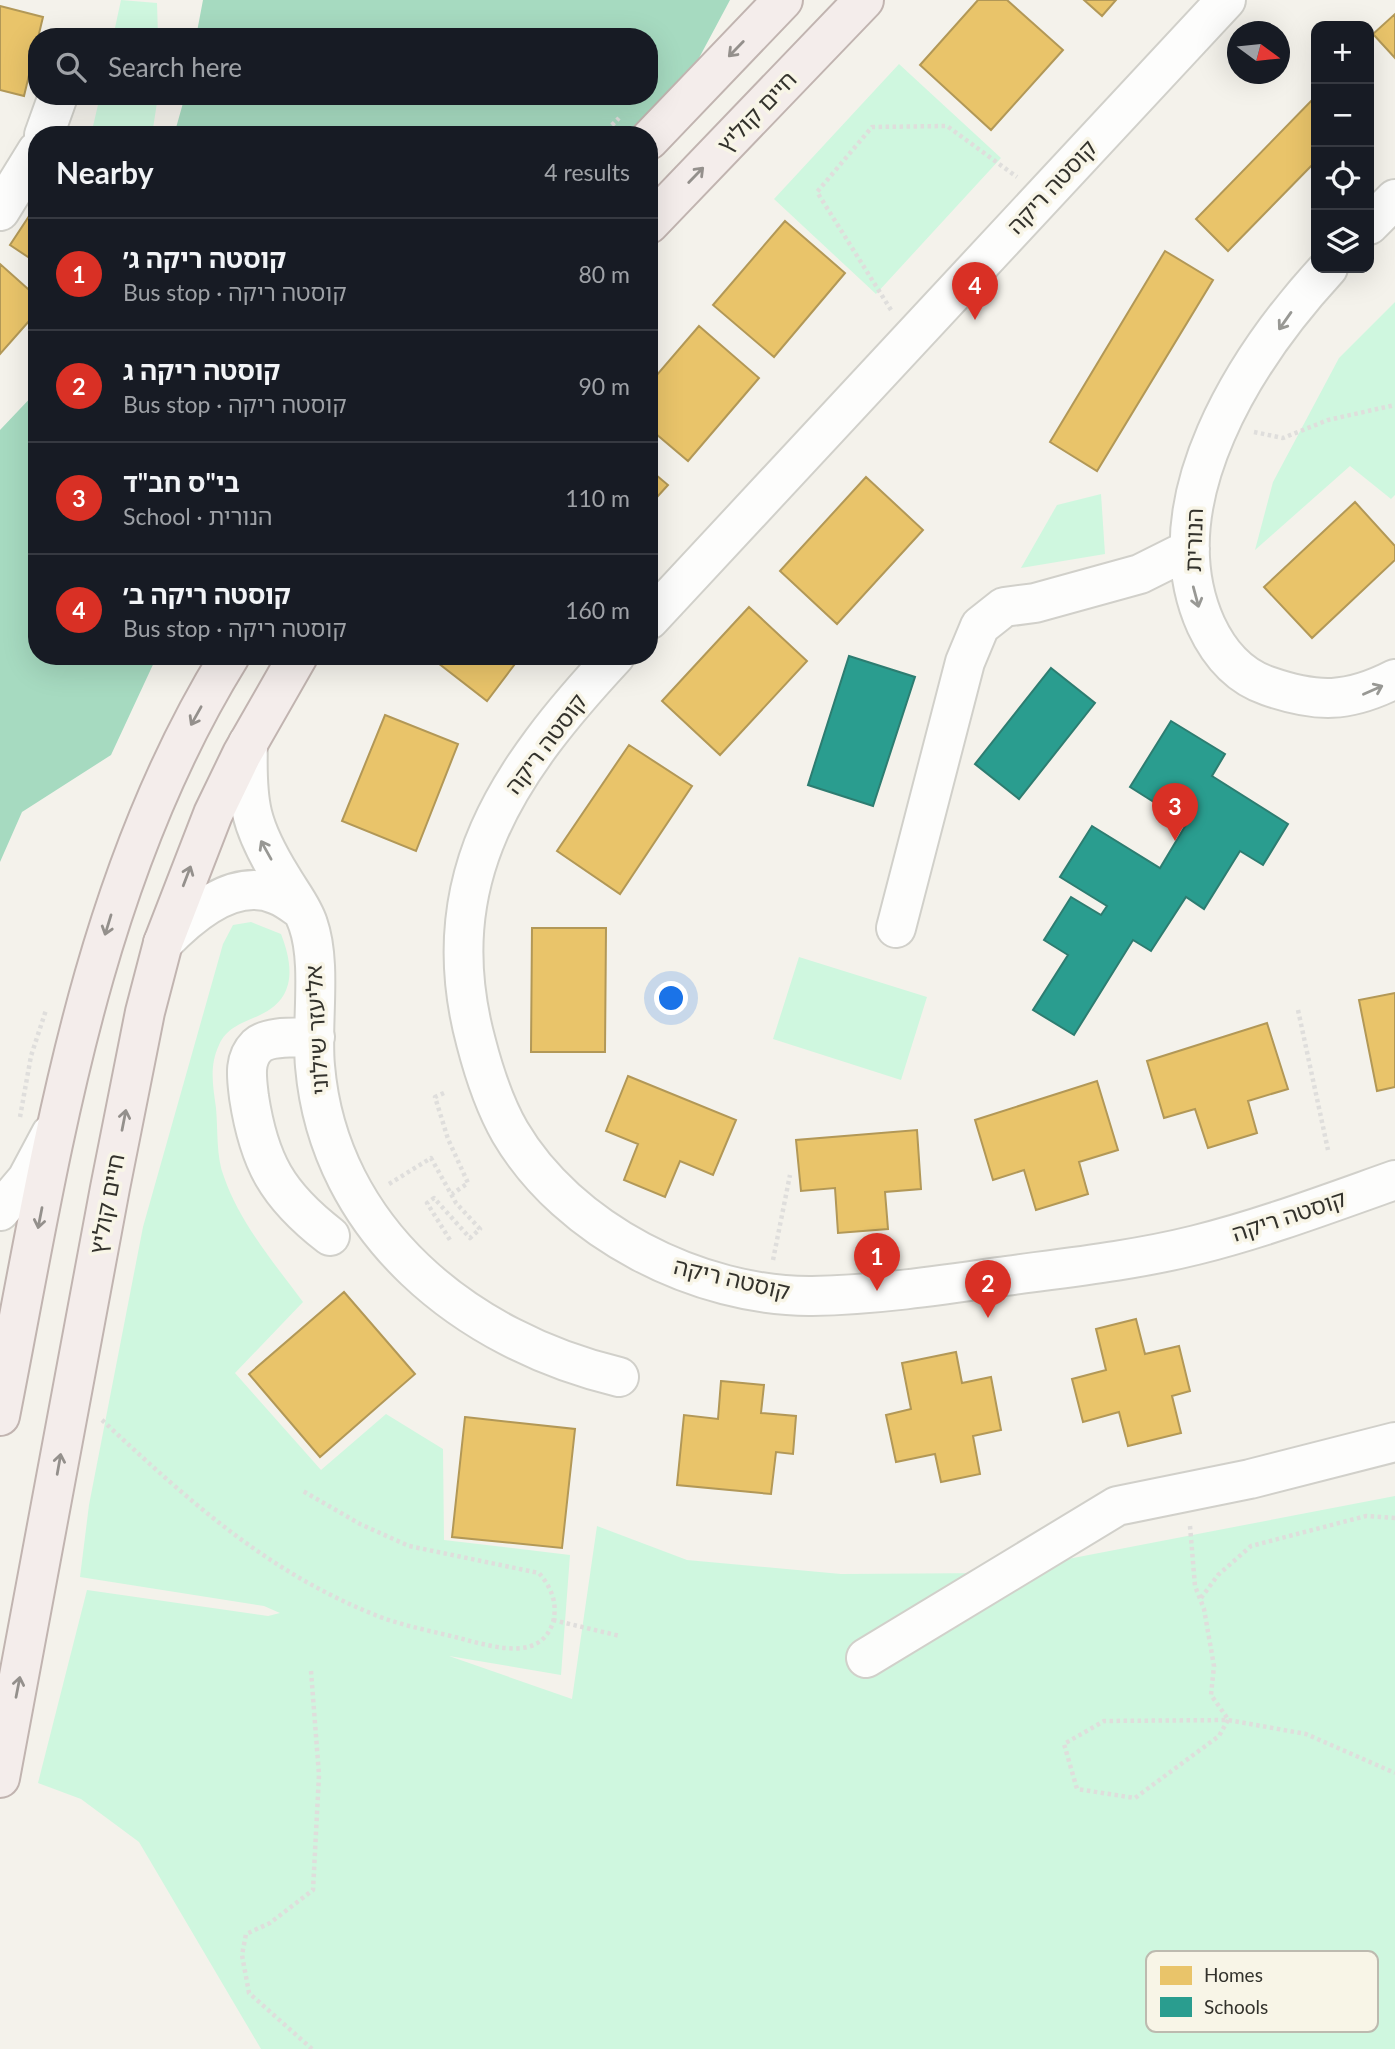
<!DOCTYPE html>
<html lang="en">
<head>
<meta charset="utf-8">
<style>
  :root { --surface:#171b24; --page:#242831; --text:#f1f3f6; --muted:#9ea1a6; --line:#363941; --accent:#d93025 }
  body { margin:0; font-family:Lato,"Noto Sans Hebrew",sans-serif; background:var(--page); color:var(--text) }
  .controls { position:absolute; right:21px; top:21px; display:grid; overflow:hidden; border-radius:14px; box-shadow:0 7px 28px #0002 }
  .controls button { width:63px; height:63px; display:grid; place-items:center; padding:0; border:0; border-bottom:2px solid var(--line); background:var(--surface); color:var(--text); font:35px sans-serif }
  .compass { position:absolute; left:1227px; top:21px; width:63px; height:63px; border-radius:50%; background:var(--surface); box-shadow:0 7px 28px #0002; rotate:105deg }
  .you { position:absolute; left:672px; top:999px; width:24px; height:24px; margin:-18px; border:5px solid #fff; border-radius:50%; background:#1a73e8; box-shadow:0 0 0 10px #1a73e833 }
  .badge { display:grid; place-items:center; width:46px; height:46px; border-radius:50%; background:var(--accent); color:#fff; font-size:23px; font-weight:700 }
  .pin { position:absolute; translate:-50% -58px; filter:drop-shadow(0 2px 4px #0008) }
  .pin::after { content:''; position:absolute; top:37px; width:24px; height:21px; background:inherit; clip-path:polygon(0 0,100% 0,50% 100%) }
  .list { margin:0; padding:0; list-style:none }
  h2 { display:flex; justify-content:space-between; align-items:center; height:91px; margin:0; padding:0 28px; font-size:30px }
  h2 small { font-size:23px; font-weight:400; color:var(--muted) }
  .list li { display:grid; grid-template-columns:46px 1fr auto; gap:21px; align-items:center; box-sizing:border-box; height:112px; padding:0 28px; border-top:2px solid var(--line) }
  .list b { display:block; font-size:26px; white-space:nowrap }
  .list p { margin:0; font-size:23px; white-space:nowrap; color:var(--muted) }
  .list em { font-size:23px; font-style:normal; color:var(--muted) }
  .icon { flex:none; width:38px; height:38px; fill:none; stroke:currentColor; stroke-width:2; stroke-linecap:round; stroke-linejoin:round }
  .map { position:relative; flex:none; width:1395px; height:2049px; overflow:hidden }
  .search { position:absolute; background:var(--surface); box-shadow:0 7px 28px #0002; left:28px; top:28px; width:630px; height:77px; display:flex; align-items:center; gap:18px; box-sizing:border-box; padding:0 24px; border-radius:28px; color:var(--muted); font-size:26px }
  .panel { position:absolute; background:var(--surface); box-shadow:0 7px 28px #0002; left:28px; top:126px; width:630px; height:539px; border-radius:28px }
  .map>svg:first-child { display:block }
  .green { fill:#cff7df }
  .forest { fill:#a6dac0 }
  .homes { fill:#e9c46a; stroke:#b29857; stroke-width:2 }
  .schools { fill:#2a9d8f; stroke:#2d7d71; stroke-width:2 }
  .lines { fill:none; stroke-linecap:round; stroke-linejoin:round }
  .minor-casing { stroke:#d1d0ca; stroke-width:42 }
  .major-casing { stroke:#c1b4b0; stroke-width:42 }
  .path { stroke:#dfdedc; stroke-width:4.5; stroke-dasharray:3.5 3.5; stroke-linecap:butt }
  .minor { stroke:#fdfdfc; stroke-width:38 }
  .major { stroke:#f4edeb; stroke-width:38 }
  .oneway { stroke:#94908c }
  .oneway2 { stroke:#989894 }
  .labels { text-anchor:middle; stroke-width:7; stroke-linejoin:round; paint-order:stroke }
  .street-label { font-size:23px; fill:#33322c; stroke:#f8f5e7 }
  .key { fill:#f8f5e7; stroke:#bdbaaf; stroke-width:2 }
  .key-label { font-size:19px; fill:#33322c }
</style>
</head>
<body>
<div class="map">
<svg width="1395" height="2049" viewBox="0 0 1395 2049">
  <rect width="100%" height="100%" fill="#f4f2eb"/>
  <!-- green -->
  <path class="green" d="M121 0 157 3 158 37H113Z
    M899 64 1001 158 876 294 774 199Z
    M100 96H158L152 135H91Z
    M1395 302V495L1391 499 1350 466 1255 550 1273 482 1339 358Z
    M1101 494 1105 554 1021 568 1057 505Z
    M251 922 281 934C293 965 297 998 260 1015 243 1023 227 1027 219 1045 209 1066 213 1086 216 1108 218 1129 216 1157 224 1177 240 1223 274 1263 303 1302L235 1373 321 1470 386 1414 443 1449 444 1540 570 1555 561 1675 449 1656 572 1699 597 1526 687 1560 841 1574 995 1573 1395 1496V2049H261L139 1842 81 1799 38 1783 87 1590 268 1616 280 1613 264 1606 80 1577 89 1505 143 1227 223 944 233 925Z
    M799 957 927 997 901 1080 773 1039Z"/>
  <!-- forest -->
  <path class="forest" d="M203 0H730L699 58 673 95 628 135H174L185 96H649V37H196Z
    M37 391V656H157L111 755 22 812 0 862V430Z"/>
  <!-- homes -->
  <path class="homes" d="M978 0H1007L1063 50 991 130 920 65Z
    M1084 0H1116L1102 16Z
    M0 6 43 17 24 96 0 90Z
    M1395 14V58L1373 34Z
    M1316 96V161L1228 251 1196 219Z
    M37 204V263L10 245Z
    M785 221 845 273 774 357 713 305Z
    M1165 251 1213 280 1097 471 1050 442Z
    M0 264 37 297V312L0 354Z
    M699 326 759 378 688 461 649 428V384Z
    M649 469 668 485 649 506Z
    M866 477 923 530 837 624 780 571Z
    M1355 502 1395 546V560L1312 638 1264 587Z
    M749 607 807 661 720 755 662 701Z
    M429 656H521L487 701Z
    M385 715 458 744 416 851 342 821Z
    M629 745 692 786 620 894 557 851Z
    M532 928H606L605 1052H531Z
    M1395 993V1087L1377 1091 1359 1000Z
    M1267 1023 1288 1089 1248 1101 1257 1133 1208 1148 1195 1109 1164 1118 1147 1061Z
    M628 1076 736 1120 713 1175 680 1161 665 1197 624 1180 638 1144 606 1131Z
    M1097 1081 1118 1150 1079 1162 1088 1194 1036 1210 1024 1170 993 1180 975 1120Z
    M917 1130 921 1189 885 1192 888 1229 838 1233 835 1188 801 1191 796 1140Z
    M344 1292 415 1374 320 1457 249 1374Z
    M1136 1319 1145 1354 1179 1346 1190 1391 1172 1396 1181 1433 1128 1446 1119 1412 1083 1422 1072 1379 1106 1370 1096 1329Z
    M956 1352 962 1383 991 1377 1001 1430 973 1436 980 1474 941 1482 935 1454 896 1462 886 1415 911 1409 902 1363Z
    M721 1381 764 1385 761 1413 796 1416 793 1454 776 1452 771 1494 677 1485 684 1415 718 1419Z
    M465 1417 575 1429 562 1548 452 1537Z"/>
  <!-- schools -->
  <path class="schools" d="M849 656 915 677 873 806 808 785Z
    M1051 668 1095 703 1019 799 975 764Z
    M1171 721 1225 754 1212 776 1288 824 1263 865 1240 851 1204 909 1186 897 1151 951 1133 940 1074 1035 1033 1010 1068 955 1044 940 1071 897 1101 915 1107 906 1060 877 1092 826 1160 868 1187 823 1130 787Z"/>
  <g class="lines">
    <defs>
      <path id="minor" d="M44 135 58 96
        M0 211 37 151
        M1369 225 1395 199
        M1328 268C1247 356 1151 502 1206 625 1219 653 1238 676 1268 686 1317 703 1348 703 1395 679
        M649 620 1226 0
        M615 656C509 770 432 879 476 1042 484 1073 494 1104 510 1132 568 1231 699 1297 812 1296 874 1295 936 1286 998 1277 1064 1268 1132 1261 1196 1245 1264 1228 1330 1203 1395 1180
        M248 743C246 804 250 826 282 878 290 892 303 908 308 924 322 964 311 1023 315 1066 329 1231 467 1341 619 1377
        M896 928 965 662 980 626 1004 607 1035 603 1140 574 1190 549
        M163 943C190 915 235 876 277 895 285 898 293 904 300 909
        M315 1037C299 1038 269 1035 257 1046 243 1060 247 1079 249 1097 259 1162 277 1195 330 1236
        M0 1211 27 1179 51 1134
        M866 1658 1117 1506 1250 1479 1395 1442"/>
      <path id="major" d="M649 140 783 0
        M649 224 864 0
        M0 1416C51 1157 88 885 230 656
        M0 1778 110 1188 145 1012 163 943 213 814 242 754 298 656"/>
    </defs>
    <!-- minor casing -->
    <use href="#minor" class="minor-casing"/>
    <!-- major casing -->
    <use href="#major" class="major-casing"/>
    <!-- path -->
    <path class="path" d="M602 135 619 118
      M891 310 817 192 872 127 947 126 1017 177
      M1254 432 1283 438 1328 420 1395 405
      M1298 1010 1328 1150
      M444 1093 435 1097 448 1139 468 1183 452 1194
      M20 1117 31 1056 46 1010
      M389 1184 431 1158 456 1203 480 1229 470 1238 434 1198 427 1203 450 1240
      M773 1260 790 1175
      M102 1420C189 1501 270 1575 383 1618 411 1628 442 1633 470 1641 499 1648 541 1660 553 1622 558 1603 551 1587 539 1573L409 1546 360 1524 303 1491
      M1190 1526 1195 1586 1204 1609 1214 1666 1211 1695 1228 1719
      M1201 1598 1218 1575 1251 1546 1366 1516 1395 1518
      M553 1620 620 1636
      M311 1671 319 1775 313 1890 270 1923 246 1934 242 1955 249 1993 312 2049
      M1228 1720 1219 1736 1135 1798 1077 1789 1064 1744 1104 1721 1228 1720 1306 1734 1395 1773"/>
    <!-- minor -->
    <use href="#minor" class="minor"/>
    <!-- major -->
    <use href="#major" class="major"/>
  </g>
  <!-- one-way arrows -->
  <defs><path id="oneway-shaft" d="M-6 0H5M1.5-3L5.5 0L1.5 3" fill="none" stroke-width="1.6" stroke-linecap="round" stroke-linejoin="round" transform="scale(1.75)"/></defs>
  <g class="oneway">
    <use href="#oneway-shaft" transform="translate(736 49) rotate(134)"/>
    <use href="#oneway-shaft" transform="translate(696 175) rotate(-46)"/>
    <use href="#oneway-shaft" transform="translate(196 716) rotate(119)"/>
    <use href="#oneway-shaft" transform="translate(187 876) rotate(-69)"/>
    <use href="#oneway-shaft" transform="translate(108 925) rotate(107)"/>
    <use href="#oneway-shaft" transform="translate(124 1120) rotate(-79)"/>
    <use href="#oneway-shaft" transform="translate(40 1218) rotate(101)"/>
    <use href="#oneway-shaft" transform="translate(59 1464) rotate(-80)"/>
    <use href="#oneway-shaft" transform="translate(18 1687) rotate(-79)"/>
  </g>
  <g class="oneway2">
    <use href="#oneway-shaft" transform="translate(1285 321) rotate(125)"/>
    <use href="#oneway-shaft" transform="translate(1196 597) rotate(75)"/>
    <use href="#oneway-shaft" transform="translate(1373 690) rotate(-24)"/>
    <use href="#oneway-shaft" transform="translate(266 850) rotate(-119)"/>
  </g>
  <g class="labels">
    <!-- street labels -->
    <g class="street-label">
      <text transform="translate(757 112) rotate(-46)" y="8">חיים קוליץ</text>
      <text transform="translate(1052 187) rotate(-47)" y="8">קוסטה ריקה</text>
      <text transform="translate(1194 540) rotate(-88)" y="8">הנורית</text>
      <text transform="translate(546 744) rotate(-53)" y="8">קוסטה ריקה</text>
      <text transform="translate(317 1030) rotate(-93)" y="8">אליעזר שילוני</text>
      <text transform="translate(107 1204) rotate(-79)" y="8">חיים קוליץ</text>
      <text transform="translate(1289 1216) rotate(-18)" y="8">קוסטה ריקה</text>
      <text transform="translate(732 1279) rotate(13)" y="8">קוסטה ריקה</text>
    </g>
  </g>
  <!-- legend -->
  <rect x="1146" y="1951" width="232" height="81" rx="10" class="key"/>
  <rect x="1160" y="1966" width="32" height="19" fill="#e9c46a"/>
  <rect x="1160" y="1997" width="32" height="20" fill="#2a9d8f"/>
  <g class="key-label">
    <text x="1204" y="1982">Homes</text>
    <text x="1204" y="2014">Schools</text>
  </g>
</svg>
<div class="controls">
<button>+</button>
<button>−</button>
<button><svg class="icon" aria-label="locate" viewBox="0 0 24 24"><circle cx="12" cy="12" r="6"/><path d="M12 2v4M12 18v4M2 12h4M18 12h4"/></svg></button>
<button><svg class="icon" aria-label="layers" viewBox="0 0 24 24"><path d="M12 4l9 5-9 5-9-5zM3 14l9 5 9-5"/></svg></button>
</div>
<svg class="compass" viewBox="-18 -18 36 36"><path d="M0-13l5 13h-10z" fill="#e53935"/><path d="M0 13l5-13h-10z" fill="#9ea1a6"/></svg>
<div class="you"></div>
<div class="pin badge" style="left:877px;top:1291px">1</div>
<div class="pin badge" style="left:988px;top:1318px">2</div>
<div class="pin badge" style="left:1175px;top:841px">3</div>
<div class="pin badge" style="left:975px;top:320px">4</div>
<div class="search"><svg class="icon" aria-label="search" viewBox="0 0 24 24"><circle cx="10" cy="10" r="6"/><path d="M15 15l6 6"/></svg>Search here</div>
<section class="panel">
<h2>Nearby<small>4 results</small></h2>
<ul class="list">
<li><span class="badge">1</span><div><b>קוסטה ריקה ג׳</b><p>Bus stop · קוסטה ריקה</p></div><em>80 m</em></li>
<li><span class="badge">2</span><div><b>קוסטה ריקה ג</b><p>Bus stop · קוסטה ריקה</p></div><em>90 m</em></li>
<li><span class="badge">3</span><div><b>בי&quot;ס חב&quot;ד</b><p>School · הנורית</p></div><em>110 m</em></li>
<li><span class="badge">4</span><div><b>קוסטה ריקה ב׳</b><p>Bus stop · קוסטה ריקה</p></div><em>160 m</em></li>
</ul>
</section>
</div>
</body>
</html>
